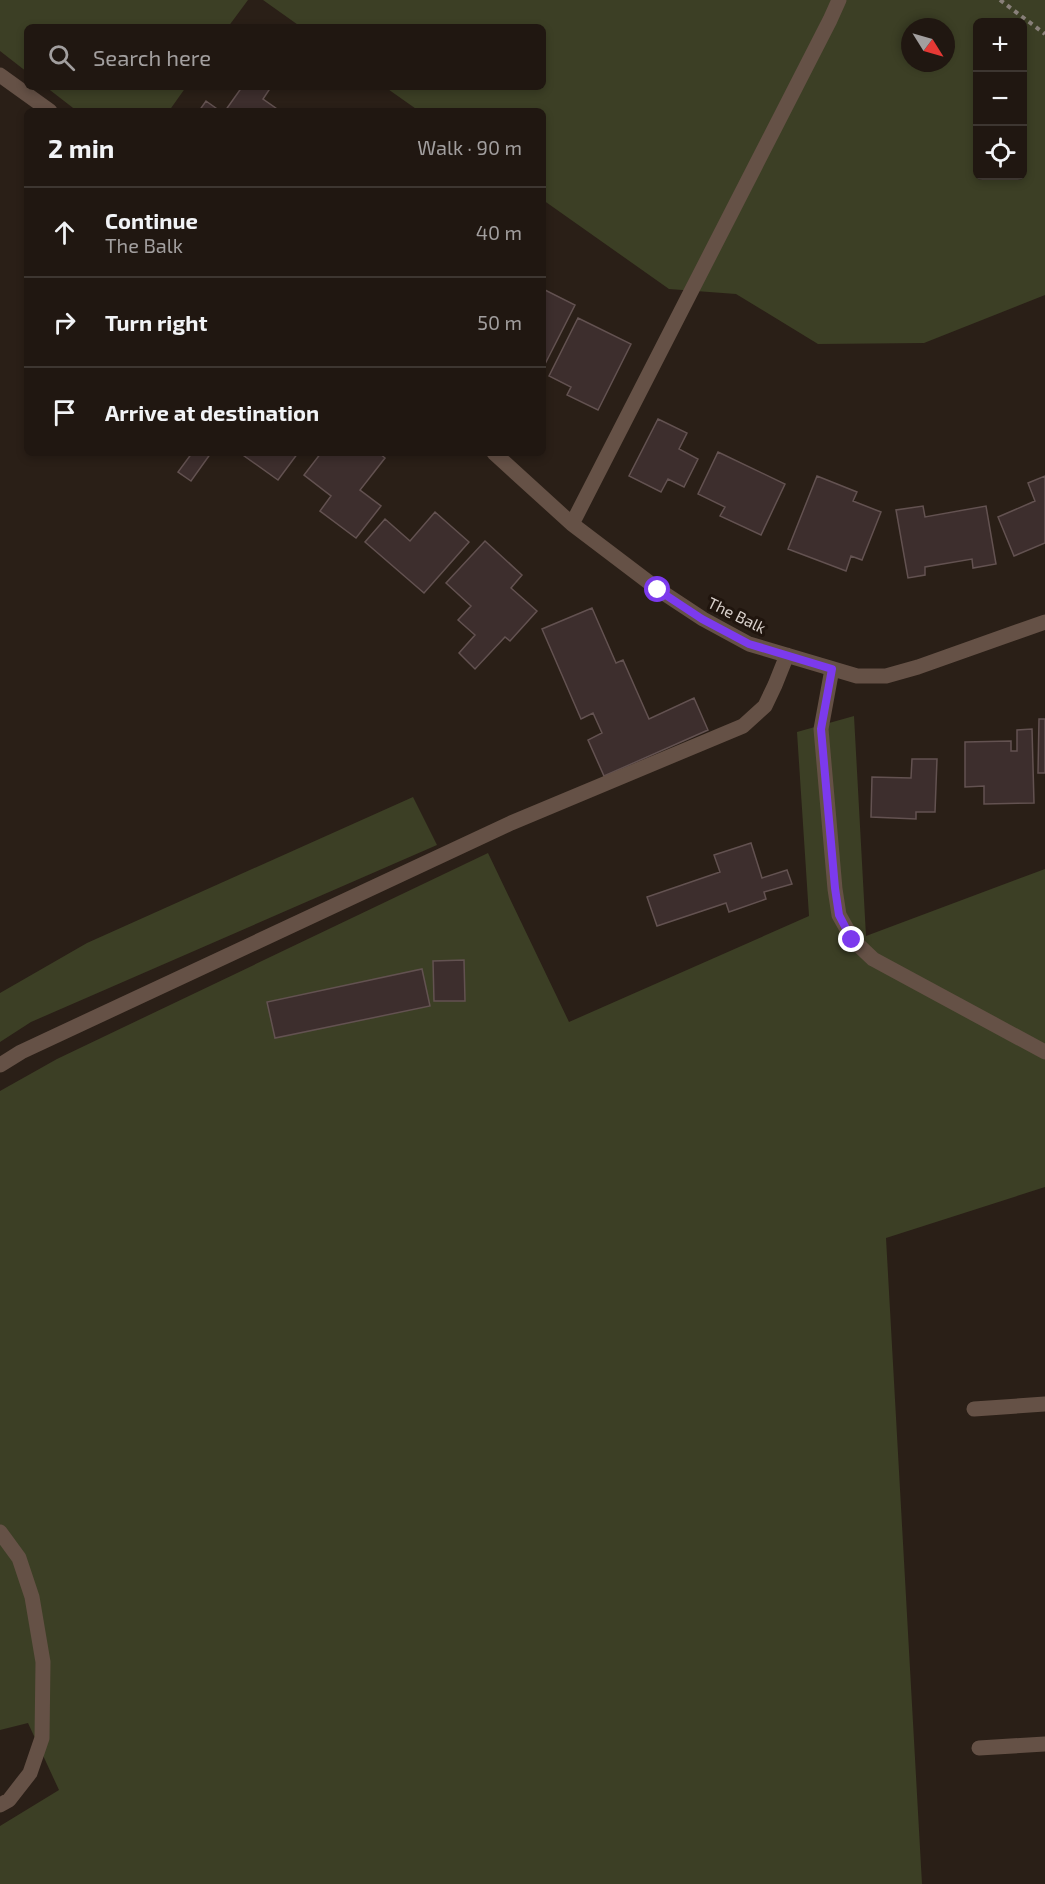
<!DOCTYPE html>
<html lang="en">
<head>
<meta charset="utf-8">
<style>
  :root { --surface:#201711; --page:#28201a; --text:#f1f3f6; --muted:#a29f9f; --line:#3d3631 }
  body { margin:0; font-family:"Exo 2",sans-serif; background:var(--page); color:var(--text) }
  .controls { position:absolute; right:18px; top:18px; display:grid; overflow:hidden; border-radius:9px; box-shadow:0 3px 9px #0003 }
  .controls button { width:54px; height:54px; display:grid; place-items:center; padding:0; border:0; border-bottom:2px solid var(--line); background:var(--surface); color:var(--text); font:30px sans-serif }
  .compass { position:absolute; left:901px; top:18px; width:54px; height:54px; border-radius:50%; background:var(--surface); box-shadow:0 3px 9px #0003; rotate:127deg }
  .stop { position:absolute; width:18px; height:18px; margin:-14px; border:4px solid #7c3aed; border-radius:50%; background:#fff }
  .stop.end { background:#7c3aed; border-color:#fff; box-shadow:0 2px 6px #0008 }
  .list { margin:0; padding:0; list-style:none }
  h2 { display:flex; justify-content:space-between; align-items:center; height:78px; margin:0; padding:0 24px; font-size:26px }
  h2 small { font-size:20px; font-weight:400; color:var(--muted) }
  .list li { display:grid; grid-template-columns:39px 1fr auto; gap:18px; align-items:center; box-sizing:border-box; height:90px; padding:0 24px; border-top:2px solid var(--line) }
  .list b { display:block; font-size:22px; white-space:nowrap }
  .list p { margin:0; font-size:20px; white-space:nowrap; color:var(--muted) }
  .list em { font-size:20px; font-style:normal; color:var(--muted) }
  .icon { flex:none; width:33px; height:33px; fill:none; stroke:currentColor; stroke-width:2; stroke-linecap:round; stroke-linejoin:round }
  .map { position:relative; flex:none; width:1045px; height:1884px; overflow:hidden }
  .search { position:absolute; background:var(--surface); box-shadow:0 3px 9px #0003; left:24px; top:24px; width:522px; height:66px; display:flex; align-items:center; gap:15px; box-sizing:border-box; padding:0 21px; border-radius:9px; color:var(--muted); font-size:22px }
  .panel { position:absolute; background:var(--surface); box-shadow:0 3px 9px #0003; left:24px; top:108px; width:522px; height:348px; border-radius:9px }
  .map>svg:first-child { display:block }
  .green { fill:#3c3f25; fill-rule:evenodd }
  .building { fill:#3d2e2d; stroke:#635251; stroke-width:1.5 }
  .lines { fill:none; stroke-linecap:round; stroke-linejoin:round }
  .path { stroke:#89807a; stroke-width:4; stroke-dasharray:4.5 4.5; stroke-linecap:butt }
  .minor { stroke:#655146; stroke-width:15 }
  .route { stroke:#7c3aed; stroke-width:8 }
  .labels { text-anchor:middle; stroke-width:6; stroke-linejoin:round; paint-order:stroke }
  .street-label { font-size:16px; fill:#d8d0cb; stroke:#20150e }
</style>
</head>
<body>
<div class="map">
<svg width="1045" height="1884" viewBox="0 0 1045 1884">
  <rect width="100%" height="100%" fill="#2a1f17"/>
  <!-- green -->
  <path class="green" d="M0 0H248L228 27H27V72L0 51Z
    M263 0H1045V295L924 343 818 344 736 294 669 289 543 200V111H419L385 87H543V27H301ZM978 22H1022V176H978ZM910 27H946V63H910Z
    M46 87H186L169 111H77Z
    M854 716 866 936 1045 869V1187L886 1238 922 1884H0V1826L59 1790 28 1723 0 1730V1091L57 1059 488 853 569 1022 809 916 797 732Z
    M413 797 437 845 31 1022 0 1042V993L87 943Z"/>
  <!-- building -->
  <path class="building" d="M242 87H271L263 99 280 111H225Z
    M206 101 220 111H199Z
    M543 289 575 305 543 368Z
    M578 318 631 344 598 410 567 395 571 387 549 376Z
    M658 419 687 433 679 449 698 459 684 487 668 479 661 492 629 476Z
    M718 452 785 484 761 535 720 516 725 507 698 494Z
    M192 453H211L191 481 178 472Z
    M240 453H298L278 480Z
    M321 453H379L385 458 360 490 381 506 356 538 320 511 331 496 304 475Z
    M817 476 857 492 853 501 881 512 862 560 851 556 846 571 788 549Z
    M1045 476V543L1014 556 998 517 1035 501 1028 483Z
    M923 506 925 517 986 506 996 564 973 568 972 559 925 567V575L908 578 896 510Z
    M435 512 469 542 424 593 365 542 385 519 410 541Z
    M485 541 522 575 511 588 537 611 510 641 505 637 475 669 459 653 475 635 458 620 471 606 446 583Z
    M592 608 616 663 623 660 649 719 694 698 708 730 604 776 588 740 602 733 593 713 581 719 542 629Z
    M1039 719H1045V773H1038Z
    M1032 729 1034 803 984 804V786L965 787V742L1011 741V751H1017V730Z
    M912 759H937L935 812H916V819L871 817 872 777 911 778Z
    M751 843 762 878 787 870 792 884 764 892 766 899 729 912 726 903 657 926 647 897 720 872 714 855Z
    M464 960 465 1001H434L433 961Z
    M422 969 430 1006 275 1038 267 1002Z"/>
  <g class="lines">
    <!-- path -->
    <path class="path" d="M1000 0 1045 34"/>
    <!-- minor -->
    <path class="minor" d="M0 75 50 111
      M494 453 572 524 659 590 703 619 749 644 857 676H886L918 667 1045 622
      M572 524 830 20 839 0
      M832 669 821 729 835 889 839 915 853 940 873 959 1045 1052
      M0 1065 21 1052 511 823 743 726 765 706 775 685 787 655
      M974 1409 1045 1404
      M0 1532 19 1558 32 1597 43 1662 42 1738 30 1773 9 1800 0 1805
      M979 1748 1045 1744"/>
  </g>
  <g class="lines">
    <!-- route -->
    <path class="route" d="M658 590 702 619 749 644 832 669 821 729 835 888 839 915 852 940"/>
  </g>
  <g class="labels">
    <!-- street labels -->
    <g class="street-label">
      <text transform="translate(737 615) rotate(26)" y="6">The Balk</text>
    </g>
  </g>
</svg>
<div class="controls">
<button>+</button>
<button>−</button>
<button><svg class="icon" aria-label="locate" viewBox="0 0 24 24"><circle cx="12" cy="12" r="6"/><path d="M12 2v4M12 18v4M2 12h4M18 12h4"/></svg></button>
</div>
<svg class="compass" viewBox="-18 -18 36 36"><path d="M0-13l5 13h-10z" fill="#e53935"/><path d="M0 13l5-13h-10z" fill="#a29f9f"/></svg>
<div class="stop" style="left:658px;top:590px"></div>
<div class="stop end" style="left:852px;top:940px"></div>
<div class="search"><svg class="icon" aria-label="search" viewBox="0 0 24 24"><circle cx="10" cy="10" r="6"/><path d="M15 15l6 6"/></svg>Search here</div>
<section class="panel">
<h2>2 min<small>Walk · 90 m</small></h2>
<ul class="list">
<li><svg class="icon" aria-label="ahead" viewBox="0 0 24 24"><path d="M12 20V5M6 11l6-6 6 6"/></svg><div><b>Continue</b><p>The Balk</p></div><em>40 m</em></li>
<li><svg class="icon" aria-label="right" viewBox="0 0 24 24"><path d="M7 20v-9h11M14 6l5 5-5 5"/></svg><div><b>Turn right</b></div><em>50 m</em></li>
<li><svg class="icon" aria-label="arrive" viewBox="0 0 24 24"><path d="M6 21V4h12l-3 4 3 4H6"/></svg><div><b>Arrive at destination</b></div></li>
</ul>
</section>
</div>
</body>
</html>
